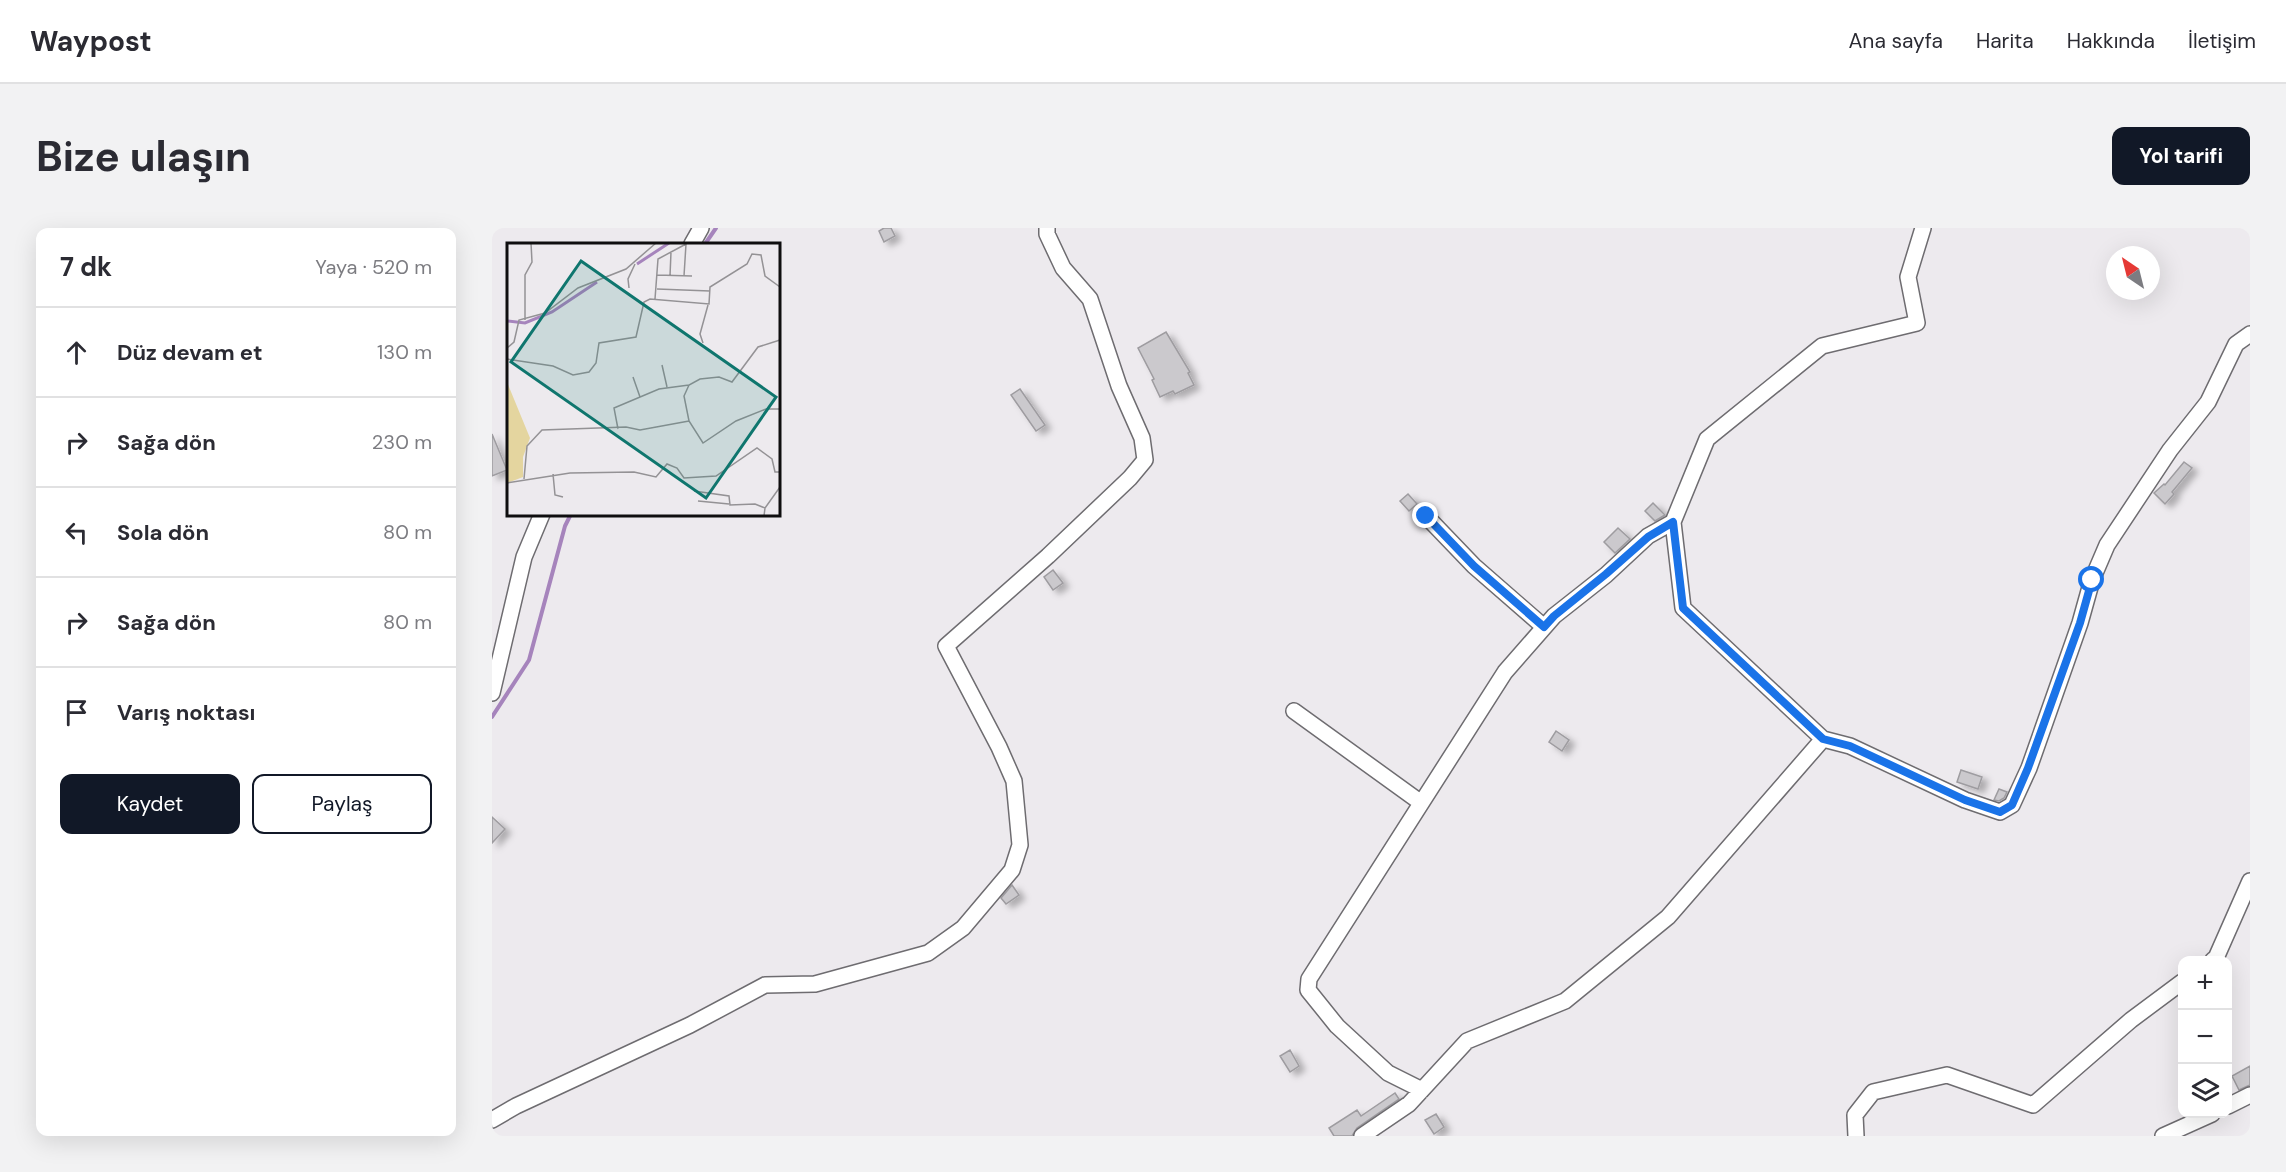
<!DOCTYPE html>
<html lang="tr">
<head>
<meta charset="utf-8">
<style>
  :root { --surface:#fff; --page:#f2f2f3; --text:#2b2b33; --muted:#7c7c81; --line:#e1e1e2; --accent:#111827 }
  body { margin:0; font-family:"DM Sans",sans-serif; background:var(--page); color:var(--text) }
  .controls { position:absolute; right:18px; bottom:18px; display:grid; overflow:hidden; border-radius:12px; box-shadow:0 6px 24px #0002 }
  .controls button { width:54px; height:54px; display:grid; place-items:center; padding:0; border:0; border-bottom:2px solid var(--line); background:var(--surface); color:var(--text); font:30px sans-serif }
  .compass { position:absolute; left:1614px; top:18px; width:54px; height:54px; border-radius:50%; background:var(--surface); box-shadow:0 6px 24px #0002; rotate:325deg }
  .stop { position:absolute; width:18px; height:18px; margin:-14px; border:4px solid #1a73e8; border-radius:50%; background:#fff }
  .stop.end { background:#1a73e8; border-color:#fff; box-shadow:0 2px 6px #0008 }
  .list { margin:0; padding:0; list-style:none }
  h2 { display:flex; justify-content:space-between; align-items:center; height:78px; margin:0; padding:0 24px; font-size:26px }
  h2 small { font-size:20px; font-weight:400; color:var(--muted) }
  .list li { display:grid; grid-template-columns:39px 1fr auto; gap:18px; align-items:center; box-sizing:border-box; height:90px; padding:0 24px; border-top:2px solid var(--line) }
  .list b { display:block; font-size:22px; white-space:nowrap }
  .list em { font-size:20px; font-style:normal; color:var(--muted) }
  .actions { display:flex; gap:12px; padding:18px 24px }
  .actions a { flex:1; padding:14px 0; border:2px solid var(--accent); border-radius:12px; text-align:center; font-size:21px; color:var(--accent) }
  .actions .main { background:var(--accent); color:#fff }
  .icon { flex:none; width:33px; height:33px; fill:none; stroke:currentColor; stroke-width:2; stroke-linecap:round; stroke-linejoin:round }
  .map { position:relative; flex:none; width:1758px; height:908px; overflow:hidden; border-radius:12px }
  header { display:flex; align-items:center; gap:36px; box-sizing:border-box; height:84px; padding:0 30px; background:var(--surface); border-bottom:2px solid var(--line) }
  header strong { font-size:28px }
  nav { display:flex; gap:33px; margin-inline-start:auto; font-size:21px }
  .intro { display:flex; align-items:center; justify-content:space-between; box-sizing:border-box; height:144px; padding:0 36px }
  h1 { margin:0; font-size:42px }
  .button { padding:15px 27px; border-radius:12px; background:var(--accent); color:#fff; font-size:21px; font-weight:700 }
  main { display:flex; gap:36px; padding:0 36px }
  aside { flex:1; background:var(--surface); border-radius:12px; box-shadow:0 6px 24px #0002 }
  .map>svg:first-child { display:block }
  .lines { fill:none; stroke-linecap:round; stroke-linejoin:round }
  .stream { stroke:#a684bc; stroke-width:4 }
  .building { fill:#cbc9cd; stroke:#9e9ca0; stroke-width:1.5; filter:url(#shadow) }
  .minor-casing { stroke:#6e6c70; stroke-width:18 }
  .minor { stroke:#fff; stroke-width:15 }
  .route { stroke:#1a73e8; stroke-width:8 }
  .inset-river { fill:none; stroke:#a684bc; stroke-width:3 }
  .inset-road { fill:none; stroke:#949295; stroke-width:1.5 }
  .view { fill:#0f766e; fill-opacity:0.15; stroke:#0f766e; stroke-width:3 }
  .inset-edge { fill:none; stroke:#0f0e0f; stroke-width:3 }
</style>
</head>
<body>
<header>
<strong>Waypost</strong>
<nav><a>Ana sayfa</a><a>Harita</a><a>Hakkında</a><a>İletişim</a></nav>
</header>
<div class="intro"><h1>Bize ulaşın</h1><a class="button">Yol tarifi</a></div>
<main>
<aside>
<h2>7 dk<small>Yaya · 520 m</small></h2>
<ul class="list">
<li><svg class="icon" aria-label="ahead" viewBox="0 0 24 24"><path d="M12 20V5M6 11l6-6 6 6"/></svg><div><b>Düz devam et</b></div><em>130 m</em></li>
<li><svg class="icon" aria-label="right" viewBox="0 0 24 24"><path d="M7 20v-9h11M14 6l5 5-5 5"/></svg><div><b>Sağa dön</b></div><em>230 m</em></li>
<li><svg class="icon" aria-label="left" viewBox="0 0 24 24"><path d="M17 20v-9H6M10 6l-5 5 5 5"/></svg><div><b>Sola dön</b></div><em>80 m</em></li>
<li><svg class="icon" aria-label="right" viewBox="0 0 24 24"><path d="M7 20v-9h11M14 6l5 5-5 5"/></svg><div><b>Sağa dön</b></div><em>80 m</em></li>
<li><svg class="icon" aria-label="arrive" viewBox="0 0 24 24"><path d="M6 21V4h12l-3 4 3 4H6"/></svg><div><b>Varış noktası</b></div></li>
</ul>
<div class="actions"><a class="main">Kaydet</a><a>Paylaş</a></div>
</aside>
<div class="map">
<svg width="1758" height="908" viewBox="0 0 1758 908">
  <defs>
    <filter id="shadow"><feDropShadow dx="6" dy="4" stdDeviation="3" flood-color="#0004"/></filter>
  </defs>
  <rect width="100%" height="100%" fill="#edeaee"/>
  <g class="lines">
    <!-- stream -->
    <path class="stream" d="M213 16 224 0
      M0 489 37 432 73 298 79 286"/>
  </g>
  <!-- building -->
  <path class="building" d="M392 0H399L403 8 392 14 387 3Z
    M674 104 698 144 696 145 702 157 683 166 681 163 668 169 660 152 662 151 646 120Z
    M528 161 553 197 544 203 519 167Z
    M0 206 15 242 0 248Z
    M1692 234 1700 240 1680 264 1682 266 1673 276 1662 265 1672 256 1673 257Z
    M916 266 925 276 917 283 908 273Z
    M1161 275 1173 287 1163 293 1153 283Z
    M1126 300 1138 311 1123 325 1112 314Z
    M561 342 571 355 561 362 552 349Z
    M1064 503 1077 512 1070 523 1057 514Z
    M1469 542 1490 549 1486 561 1465 554Z
    M1507 561 1515 564 1512 570 1507 573 1502 572Z
    M0 589 13 601 0 615Z
    M520 657 527 667 514 676 509 670Z
    M798 822 807 838 798 844 788 828Z
    M1758 838V857L1747 862 1740 848Z
    M903 865 907 871 865 900 860 908H842L837 900 865 882 869 888Z
    M944 886 952 899 942 906 933 892Z"/>
  <g class="lines">
    <defs>
      <path id="minor" d="M1431 0 1416 49 1425 95 1330 118 1215 211 1181 294 1191 380 1331 511 1358 518 1473 572 1508 584 1520 577 1537 540 1588 395 1600 352 1615 317 1678 222 1716 174 1744 116 1758 106
        M200 16 209 0
        M934 288 982 338 1052 399
        M0 465 32 329 50 286
        M802 483 928 574
        M1721 732 1724 730 1758 653
        M930 862 896 845 845 798 816 762 817 751 1013 444 1062 388 1114 347 1156 308 1181 294
        M1736 878 1758 867
        M0 892 24 878 198 797 273 757 323 756 436 725 471 700 520 642 528 617 522 553 507 519 454 418 556 328 638 250 653 232 650 210 627 158 598 71 571 40 555 6V0
        M870 908 917 876 975 813 1073 773 1176 689 1331 511
        M1364 908 1363 887 1381 864 1455 847 1541 877 1639 792 1690 754
        M1671 908 1720 886"/>
    </defs>
    <!-- minor casing -->
    <use href="#minor" class="minor-casing"/>
    <!-- minor -->
    <use href="#minor" class="minor"/>
  </g>
  <g class="lines">
    <!-- route -->
    <path class="route" d="M934 288 982 338 1052 399 1062 388 1114 346 1156 309 1181 294 1191 380 1331 511 1358 518 1473 572 1508 584 1520 577 1536 540 1588 395 1600 352"/>
  </g>
  <!-- overview -->
  <g transform="translate(15 15)">
    <rect width="273" height="273" fill="#edeaee"/>
    <path d="M0 139 23 195 16 214V234L0 240Z" fill="#e4d59f"/>
    <path class="inset-river" d="M130 21 162 0M0 78 18 80 45 69 90 39"/>
    <path class="inset-road" d="M150 32 185 33M163 33 164 9M177 33 179 1M122 45 121 36 128 21M150 46 203 48M148 56 151 16 179 1M18 77V32L25 19 24 0M273 97 251 104 225 139 212 134 193 136 182 142 177 153 182 178 196 200 229 178 259 166H273M196 100 193 91 201 62M0 105 7 99 12 77 38 70 71 45 119 26 149 0M0 116 46 123 66 132 82 129 89 120 92 100 129 94 137 59 143 56 202 61 203 44 240 21 245 11 254 12 258 33 273 44M155 122 160 144M126 134 133 154M111 186 107 165 152 146 182 142M46 231 48 252 56 254M17 236 20 203 35 187 119 184 133 187 182 178M0 240 63 230 127 229 149 234 160 221 170 225 177 235 209 233 250 205 265 216 268 229H273M187 248 222 253 223 262 248 261 258 265M191 258 222 261M257 273 258 265 273 244"/>
    <path class="view" d="M74 18 269 154 199 255 4 119Z"/>
    <rect width="273" height="273" class="inset-edge"/>
  </g>
</svg>
<div class="controls">
<button>+</button>
<button>−</button>
<button><svg class="icon" aria-label="layers" viewBox="0 0 24 24"><path d="M12 4l9 5-9 5-9-5zM3 14l9 5 9-5"/></svg></button>
</div>
<svg class="compass" viewBox="-18 -18 36 36"><path d="M0-13l5 13h-10z" fill="#e53935"/><path d="M0 13l5-13h-10z" fill="#7c7c81"/></svg>
<div class="stop" style="left:1600px;top:352px"></div>
<div class="stop end" style="left:934px;top:288px"></div>
</div>
</main>
</body>
</html>
